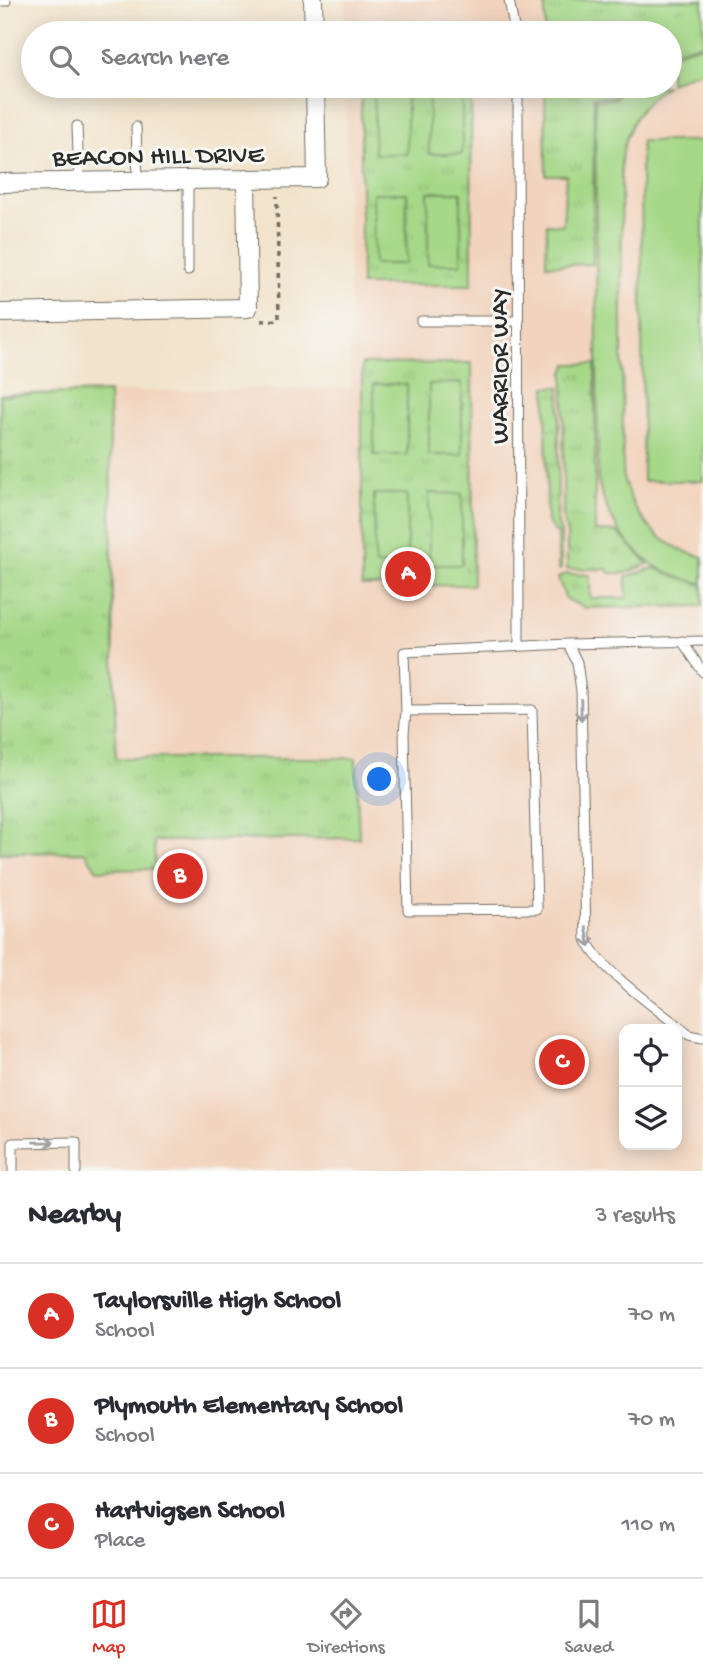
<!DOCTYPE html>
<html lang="en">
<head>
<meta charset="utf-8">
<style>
  :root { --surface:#fff; --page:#f2f2f3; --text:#2b2b33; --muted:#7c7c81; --line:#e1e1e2; --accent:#d93025 }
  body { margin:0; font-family:"Gochi Hand",sans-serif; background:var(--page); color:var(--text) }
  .controls { position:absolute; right:21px; bottom:21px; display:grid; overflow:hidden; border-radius:14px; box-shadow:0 4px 18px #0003 }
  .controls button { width:63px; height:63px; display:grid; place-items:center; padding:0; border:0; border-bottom:2px solid var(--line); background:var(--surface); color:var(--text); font:35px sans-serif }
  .you { position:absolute; left:380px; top:780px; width:24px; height:24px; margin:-18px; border:5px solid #fff; border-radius:50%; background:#1a73e8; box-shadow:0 0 0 10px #1a73e833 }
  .badge { display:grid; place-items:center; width:46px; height:46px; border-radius:50%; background:var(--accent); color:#fff; font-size:23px; font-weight:700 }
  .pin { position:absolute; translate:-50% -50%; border:4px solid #fff; box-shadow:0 2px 7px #0006 }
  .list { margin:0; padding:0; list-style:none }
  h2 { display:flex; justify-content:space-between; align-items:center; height:91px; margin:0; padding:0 28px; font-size:30px }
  h2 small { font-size:23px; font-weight:400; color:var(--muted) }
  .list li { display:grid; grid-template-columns:46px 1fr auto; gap:21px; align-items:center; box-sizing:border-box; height:105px; padding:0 28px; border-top:2px solid var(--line) }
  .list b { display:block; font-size:26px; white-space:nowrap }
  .list p { margin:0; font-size:23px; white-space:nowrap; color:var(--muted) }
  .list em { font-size:23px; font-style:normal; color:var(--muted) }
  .icon { flex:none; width:38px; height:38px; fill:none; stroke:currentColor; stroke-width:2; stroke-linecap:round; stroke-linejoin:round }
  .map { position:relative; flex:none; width:703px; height:1171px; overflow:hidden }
  .search { position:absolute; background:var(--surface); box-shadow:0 4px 18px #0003; left:21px; right:21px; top:21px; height:77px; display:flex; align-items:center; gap:18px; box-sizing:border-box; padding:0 24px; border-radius:38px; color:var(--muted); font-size:26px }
  .sheet { height:406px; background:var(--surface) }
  nav { display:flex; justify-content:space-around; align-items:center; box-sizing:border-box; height:98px; border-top:2px solid var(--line); background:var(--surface); font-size:19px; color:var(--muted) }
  nav a { display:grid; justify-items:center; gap:4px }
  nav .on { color:var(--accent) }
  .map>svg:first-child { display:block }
  .built { fill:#f2d4be; fill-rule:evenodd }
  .grass { fill:url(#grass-tufts); stroke:#688259; stroke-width:2 }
  .pitch { fill:#a5d887; stroke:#688259; stroke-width:2 }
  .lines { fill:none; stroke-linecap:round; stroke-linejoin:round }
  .lane-casing { stroke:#716c63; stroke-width:11 }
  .street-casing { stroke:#716c63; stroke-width:20 }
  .path { stroke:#716c63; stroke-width:3.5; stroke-dasharray:5 5; stroke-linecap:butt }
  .lane { stroke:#fff; stroke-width:9 }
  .street { stroke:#fff; stroke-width:18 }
  .oneway { stroke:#a0a0a0 }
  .labels { text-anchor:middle; stroke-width:6; stroke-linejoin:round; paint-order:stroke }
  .street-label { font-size:26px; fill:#2b2b2b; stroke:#f6f6f2 }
</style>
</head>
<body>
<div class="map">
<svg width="703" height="1171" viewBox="0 0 703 1171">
  <defs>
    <pattern id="grass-tufts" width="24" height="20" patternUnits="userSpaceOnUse" patternTransform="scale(1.75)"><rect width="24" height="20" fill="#a5d887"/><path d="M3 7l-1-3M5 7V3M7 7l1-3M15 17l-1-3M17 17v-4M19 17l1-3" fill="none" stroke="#8eba75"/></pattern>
  </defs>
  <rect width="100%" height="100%" fill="#f6f6f2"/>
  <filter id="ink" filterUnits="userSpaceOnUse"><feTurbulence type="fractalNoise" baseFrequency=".0143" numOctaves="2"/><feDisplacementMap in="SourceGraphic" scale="14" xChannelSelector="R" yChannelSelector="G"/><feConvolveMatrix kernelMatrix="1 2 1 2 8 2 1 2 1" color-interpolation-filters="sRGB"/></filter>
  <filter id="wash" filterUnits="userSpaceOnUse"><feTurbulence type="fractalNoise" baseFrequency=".00686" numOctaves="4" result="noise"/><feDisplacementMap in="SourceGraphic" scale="28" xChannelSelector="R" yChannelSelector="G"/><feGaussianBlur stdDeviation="1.57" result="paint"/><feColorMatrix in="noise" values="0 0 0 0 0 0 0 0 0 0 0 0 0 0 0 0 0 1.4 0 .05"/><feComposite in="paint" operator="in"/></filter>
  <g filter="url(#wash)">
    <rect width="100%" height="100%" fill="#f2e4cc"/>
    <!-- built -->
    <path class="built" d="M345 0H703V1171H0V393L351 388 346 86H670V33H345ZM624 1029H677V1145H624Z"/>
    <!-- grass -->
    <path class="grass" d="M545 0H703V43L670 52V33H545Z
      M361 86H471L472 285H361Z
      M545 86H625L614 97H594L593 264 546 265 547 224 563 225 566 175H546Z
      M472 363 473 585 362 586V364Z
      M568 364H595V531L617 532 648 564 626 573H609L607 569H567V533L563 520 564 372Z
      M546 387H560L557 521 561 534V569L558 570V535L547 522Z
      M109 392 116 758H356L359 838 154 841 155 869 97 870 85 852 0 853V395Z
      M653 568 703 585V606L585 608 566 599 558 578 565 574 590 575V598H627L626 577Z"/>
    <!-- pitch -->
    <path class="pitch" d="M703 45V71L688 75 670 83V54Z
      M374 86H407V154H374Z
      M429 86H462V154H429Z
      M626 86H666C639 103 626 129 621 160L623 477C634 519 660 547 703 557V583C647 576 610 533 598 480L595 100 615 99Z
      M641 141H703V481H643Z
      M461 192V264H428V192Z
      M373 193H407L406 264H374Z
      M462 383V455H429V384Z
      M374 384H407V455H374Z
      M429 493 462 494V565H429Z
      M374 494H407V565H375Z"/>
  </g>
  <g filter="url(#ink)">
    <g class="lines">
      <defs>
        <path id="lane" d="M509 0 515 33
          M0 1H6
          M518 86 519 646
          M77 126 79 181
          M136 127 138 180
          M188 180V271
          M421 321H519
          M682 641 703 672
          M568 644 577 662 581 691 586 939C598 969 662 1012 689 1035L703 1038
          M406 711 532 710 537 909 408 910 404 734 406 711 404 652 568 644 703 641
          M13 1171V1143L76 1142V1171"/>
        <path id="street" d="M313 0 314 33
          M0 183 317 178 315 86
          M0 313 248 308 246 178"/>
      </defs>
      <!-- lane casing -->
      <use href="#lane" class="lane-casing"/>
      <!-- street casing -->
      <use href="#street" class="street-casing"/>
      <!-- path -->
      <path class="path" d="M261 321 279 320 277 196"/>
      <!-- lane -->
      <use href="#lane" class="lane"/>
      <!-- street -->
      <use href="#street" class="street"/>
    </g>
    <!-- one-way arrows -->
    <defs><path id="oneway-shaft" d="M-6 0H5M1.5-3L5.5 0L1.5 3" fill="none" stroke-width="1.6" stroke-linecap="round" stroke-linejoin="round" transform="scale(1.75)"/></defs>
    <g class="oneway">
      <use href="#oneway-shaft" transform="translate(581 710) rotate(89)"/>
      <use href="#oneway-shaft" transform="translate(588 937) rotate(80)"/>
      <use href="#oneway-shaft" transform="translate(44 1142) rotate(-1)"/>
    </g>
  </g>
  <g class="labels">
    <!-- street labels -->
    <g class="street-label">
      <text transform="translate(158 154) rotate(-1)" y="9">BEACON HILL DRIVE</text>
      <text transform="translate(498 366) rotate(-90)" y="9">WARRIOR WAY</text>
    </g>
  </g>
</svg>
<div class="controls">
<button><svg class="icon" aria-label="locate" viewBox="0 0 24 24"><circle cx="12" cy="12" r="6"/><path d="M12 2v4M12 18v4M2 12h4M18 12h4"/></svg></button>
<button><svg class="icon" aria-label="layers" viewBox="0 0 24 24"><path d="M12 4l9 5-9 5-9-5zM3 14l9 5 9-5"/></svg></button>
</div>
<div class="you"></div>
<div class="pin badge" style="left:408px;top:574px">A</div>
<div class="pin badge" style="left:180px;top:876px">B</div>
<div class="pin badge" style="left:562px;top:1062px">C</div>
<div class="search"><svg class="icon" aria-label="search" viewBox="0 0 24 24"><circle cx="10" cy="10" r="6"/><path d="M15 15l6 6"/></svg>Search here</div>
</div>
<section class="sheet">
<h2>Nearby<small>3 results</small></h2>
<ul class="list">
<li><span class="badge">A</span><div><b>Taylorsville High School</b><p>School</p></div><em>70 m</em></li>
<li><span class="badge">B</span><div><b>Plymouth Elementary School</b><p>School</p></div><em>70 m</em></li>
<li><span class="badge">C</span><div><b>Hartvigsen School</b><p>Place</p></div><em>110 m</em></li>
</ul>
</section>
<nav>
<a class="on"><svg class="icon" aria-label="map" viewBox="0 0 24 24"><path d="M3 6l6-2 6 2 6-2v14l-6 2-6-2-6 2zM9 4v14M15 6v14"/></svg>Map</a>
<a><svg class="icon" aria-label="directions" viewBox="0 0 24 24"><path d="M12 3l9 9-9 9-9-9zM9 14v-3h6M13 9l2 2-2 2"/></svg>Directions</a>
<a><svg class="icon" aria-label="saved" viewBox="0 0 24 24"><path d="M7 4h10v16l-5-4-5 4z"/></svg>Saved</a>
</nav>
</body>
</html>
